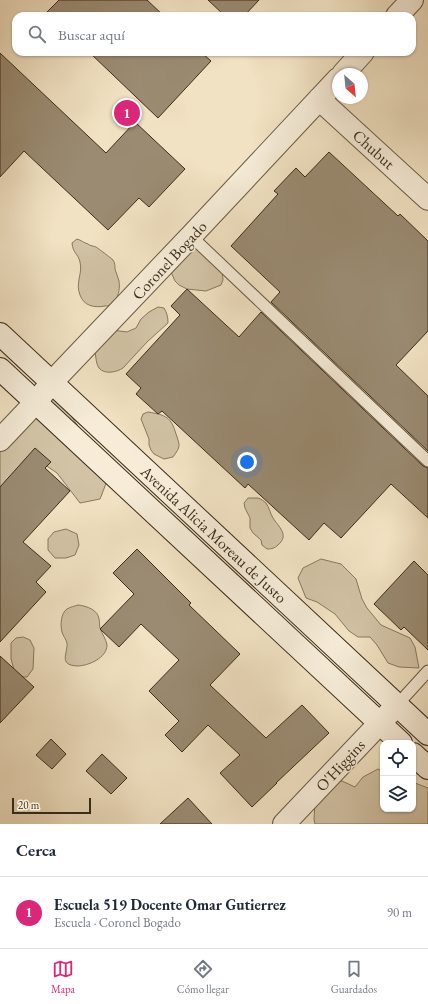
<!DOCTYPE html>
<html lang="es">
<head>
<meta charset="utf-8">
<style>
  :root { --surface:#fff; --page:#f6f6f7; --text:#1f2937; --muted:#747a83; --line:#e0e1e3; --accent:#db2777 }
  body { margin:0; font-family:"EB Garamond",serif; background:var(--page); color:var(--text) }
  .controls { position:absolute; right:12px; bottom:12px; display:grid; overflow:hidden; border-radius:8px; box-shadow:0 1px 3px #0004 }
  .controls button { width:36px; height:36px; display:grid; place-items:center; padding:0; border:0; border-bottom:1px solid var(--line); background:var(--surface); color:var(--text); font:20px sans-serif }
  .compass { position:absolute; left:332px; top:68px; width:36px; height:36px; border-radius:50%; background:var(--surface); box-shadow:0 1px 3px #0004; rotate:153deg }
  .scale { position:absolute; left:12px; bottom:10px; width:79px; box-sizing:border-box; padding-left:4px; border:2px solid #3c2d1a; border-top:0; font-size:11px; line-height:14px; white-space:nowrap; color:#3c2d1a; -webkit-text-stroke:3px #f6ecd8; paint-order:stroke }
  .you { position:absolute; left:247px; top:462px; width:14px; height:14px; margin:-10px; border:3px solid #fff; border-radius:50%; background:#1a73e8; box-shadow:0 0 0 6px #1a73e833 }
  .badge { display:grid; place-items:center; width:26px; height:26px; border-radius:50%; background:var(--accent); color:#fff; font-size:13px; font-weight:700 }
  .pin { position:absolute; translate:-50% -50%; border:2px solid #fff; box-shadow:0 1px 4px #0006 }
  .list { margin:0; padding:0; list-style:none }
  h2 { display:flex; justify-content:space-between; align-items:center; height:52px; margin:0; padding:0 16px; font-size:17px }
  h2 small { font-size:13px; font-weight:400; color:var(--muted) }
  .list li { display:grid; grid-template-columns:26px 1fr auto; gap:12px; align-items:center; box-sizing:border-box; height:72px; padding:0 16px; border-top:1px solid var(--line) }
  .list b { display:block; font-size:15px; white-space:nowrap }
  .list p { margin:0; font-size:13px; white-space:nowrap; color:var(--muted) }
  .list em { font-size:13px; font-style:normal; color:var(--muted) }
  .icon { flex:none; width:22px; height:22px; fill:none; stroke:currentColor; stroke-width:2; stroke-linecap:round; stroke-linejoin:round }
  .map { position:relative; flex:none; width:428px; height:824px; overflow:hidden }
  .search { position:absolute; background:var(--surface); box-shadow:0 1px 3px #0004; left:12px; right:12px; top:12px; height:44px; display:flex; align-items:center; gap:10px; box-sizing:border-box; padding:0 14px; border-radius:12px; color:var(--muted); font-size:15px }
  .sheet { height:124px; background:var(--surface) }
  nav { display:flex; justify-content:space-around; align-items:center; box-sizing:border-box; height:56px; border-top:1px solid var(--line); background:var(--surface); font-size:11px; color:var(--muted) }
  nav a { display:grid; justify-items:center; gap:2px }
  nav .on { color:var(--accent) }
  .map>svg:first-child { display:block }
  .green { fill:#d2c3a6; stroke:#877860 }
  .building { fill:#9a8b72; stroke:#3c2d1a }
  .lines { fill:none; stroke-linecap:round; stroke-linejoin:round }
  .service-casing { stroke:#695a44; stroke-width:13 }
  .minor-casing { stroke:#695a44; stroke-width:24 }
  .secondary-casing { stroke:#3c2d1a; stroke-width:24 }
  .service { stroke:#f6ecd8; stroke-width:11 }
  .minor { stroke:#f6ecd8; stroke-width:22 }
  .secondary { stroke:#f6ecd8; stroke-width:22 }
  .labels { text-anchor:middle; stroke-width:3; stroke-linejoin:round; paint-order:stroke }
  .street-label { font-size:16px; fill:#3c2d1a; stroke:#f6ecd8 }
</style>
</head>
<body>
<div class="map">
<svg width="428" height="824" viewBox="0 0 428 824">
  <rect width="100%" height="100%" fill="#f1e2c3"/>
  <filter id="stains"><feTurbulence type="fractalNoise" baseFrequency=".005" numOctaves="4"/><feColorMatrix values="0 0 0 0 .2 0 0 0 0 .09 0 0 0 0 .02 0 0 0 .5 -.17"/></filter>
  <radialGradient id="worn" r=".72"><stop offset=".6" stop-color="#630" stop-opacity="0"/><stop offset="1" stop-color="#630" stop-opacity=".3"/></radialGradient>
  <!-- green -->
  <path class="green" d="M77 239C81 240 84 243 88 244 90 246 94 246 96 247 99 249 111 258 113 260 115 263 115 266 115 269 116 273 118 277 119 281 120 287 119 295 115 301 113 305 109 306 105 306 94 308 84 306 80 295 75 283 83 273 80 262 78 253 73 254 72 243Z
    M204 246 222 269 223 280 221 285 206 291 187 289 179 285 175 281 171 272 178 247Z
    M158 307 164 308C167 313 168 317 168 323L147 342 123 368C117 372 105 375 99 368 96 364 96 357 95 352L112 330 127 332 136 328 141 319 149 312Z
    M36 391 60 400 87 439 107 481 100 499 80 503 57 473 35 458 0 492V425Z
    M148 412C166 415 171 417 176 434 180 446 181 446 173 457L164 459 154 454 151 450 149 445V439L141 419 143 414Z
    M248 498H258C261 499 264 501 266 503 269 507 270 513 273 518 278 526 290 535 278 545 275 548 272 549 267 549L262 545 261 540 253 533 250 528V518L245 508 244 503Z
    M66 529 77 534 79 545 75 555 66 558H55L48 550V539L54 532Z
    M321 559 341 564 356 579 362 599 367 608 381 625 410 638 415 647 419 668 399 667 388 663 377 645 370 637H358L349 631 335 614 317 602 306 598 298 578 303 568Z
    M78 605C87 606 98 610 99 619 100 622 99 626 100 628 102 634 106 639 107 645 107 658 88 666 77 666 58 665 68 653 67 643 66 639 63 636 62 632 60 625 61 613 67 609 70 607 75 606 78 605Z
    M23 637 30 640 34 648 33 669 27 677H22L15 673 11 659V643L16 638Z
    M378 769 383 772V809H413V783H415L428 788V824H315L314 819 315 802 327 786 342 781 355 787 363 777Z"/>
  <!-- building -->
  <path class="building" d="M59 0H147L164 16H51L47 12Z
    M208 0H259L244 16H225Z
    M89 52H201L211 61 158 118Z
    M0 53 106 153 135 122 185 169 149 207 139 198 108 230 24 151 0 177Z
    M329 152 398 216 400 214 428 241V331L396 365 428 396V451L271 302 280 292 231 246 278 194 274 191 296 168 305 177Z
    M187 289 239 337 261 312 423 466 428 468V518L391 484 341 538 324 523 309 540 248 484 245 488 162 411 158 414 136 394 141 388 126 374 180 315 171 306Z
    M35 448 51 462 45 468 70 491 23 542 51 566 36 582 46 592 0 642V487Z
    M137 549 191 603 189 605 240 654 210 685 266 738 302 705 329 733 276 783H277L252 807 220 773 240 755 208 725 182 752 165 735 179 721 149 691 179 660 141 624 119 647 100 629 134 594 113 573Z
    M414 561 428 575V650L404 627 401 630 374 604Z
    M0 656 34 687 0 723Z
    M51 739 66 754 52 769 36 755Z
    M102 754 127 778 111 794 86 771Z
    M188 798 212 824H160Z"/>
  <g class="lines">
    <defs>
      <path id="service" d="M191 236 428 461
        M397 705 428 671"/>
      <path id="minor" d="M397 16 412 0
        M343 74 363 52
        M319 99 428 199
        M0 440 36 402 52 382 191 236 338 79
        M284 824 397 705"/>
      <path id="secondary" d="M0 334 428 734
        M0 369 401 743
        M413 754 428 768"/>
    </defs>
    <!-- service casing -->
    <use href="#service" class="service-casing"/>
    <!-- minor casing -->
    <use href="#minor" class="minor-casing"/>
    <!-- secondary casing -->
    <use href="#secondary" class="secondary-casing"/>
    <!-- service -->
    <use href="#service" class="service"/>
    <!-- minor -->
    <use href="#minor" class="minor"/>
    <!-- secondary -->
    <use href="#secondary" class="secondary"/>
  </g>
  <g class="labels">
    <!-- street labels -->
    <g class="street-label">
      <text transform="translate(374 149) rotate(42)" y="6">Chubut</text>
      <text transform="translate(169 260) rotate(-47)" y="6">Coronel Bogado</text>
      <text transform="translate(214 534) rotate(43)" y="6">Avenida Alicia Moreau de Justo</text>
      <text transform="translate(340 765) rotate(-47)" y="6">O'Higgins</text>
    </g>
  </g>
  <rect width="100%" height="100%" filter="url(#stains)"/>
  <rect width="100%" height="100%" fill="url(#worn)"/>
</svg>
<div class="controls">
<button><svg class="icon" aria-label="locate" viewBox="0 0 24 24"><circle cx="12" cy="12" r="6"/><path d="M12 2v4M12 18v4M2 12h4M18 12h4"/></svg></button>
<button><svg class="icon" aria-label="layers" viewBox="0 0 24 24"><path d="M12 4l9 5-9 5-9-5zM3 14l9 5 9-5"/></svg></button>
</div>
<svg class="compass" viewBox="-18 -18 36 36"><path d="M0-13l5 13h-10z" fill="#e53935"/><path d="M0 13l5-13h-10z" fill="#747a83"/></svg>
<div class="scale">20 m</div>
<div class="you"></div>
<div class="pin badge" style="left:127px;top:113px">1</div>
<div class="search"><svg class="icon" aria-label="search" viewBox="0 0 24 24"><circle cx="10" cy="10" r="6"/><path d="M15 15l6 6"/></svg>Buscar aquí</div>
</div>
<section class="sheet">
<h2>Cerca<small></small></h2>
<ul class="list">
<li><span class="badge">1</span><div><b>Escuela 519 Docente Omar Gutierrez</b><p>Escuela · Coronel Bogado</p></div><em>90 m</em></li>
</ul>
</section>
<nav>
<a class="on"><svg class="icon" aria-label="map" viewBox="0 0 24 24"><path d="M3 6l6-2 6 2 6-2v14l-6 2-6-2-6 2zM9 4v14M15 6v14"/></svg>Mapa</a>
<a><svg class="icon" aria-label="directions" viewBox="0 0 24 24"><path d="M12 3l9 9-9 9-9-9zM9 14v-3h6M13 9l2 2-2 2"/></svg>Cómo llegar</a>
<a><svg class="icon" aria-label="saved" viewBox="0 0 24 24"><path d="M7 4h10v16l-5-4-5 4z"/></svg>Guardados</a>
</nav>
</body>
</html>
